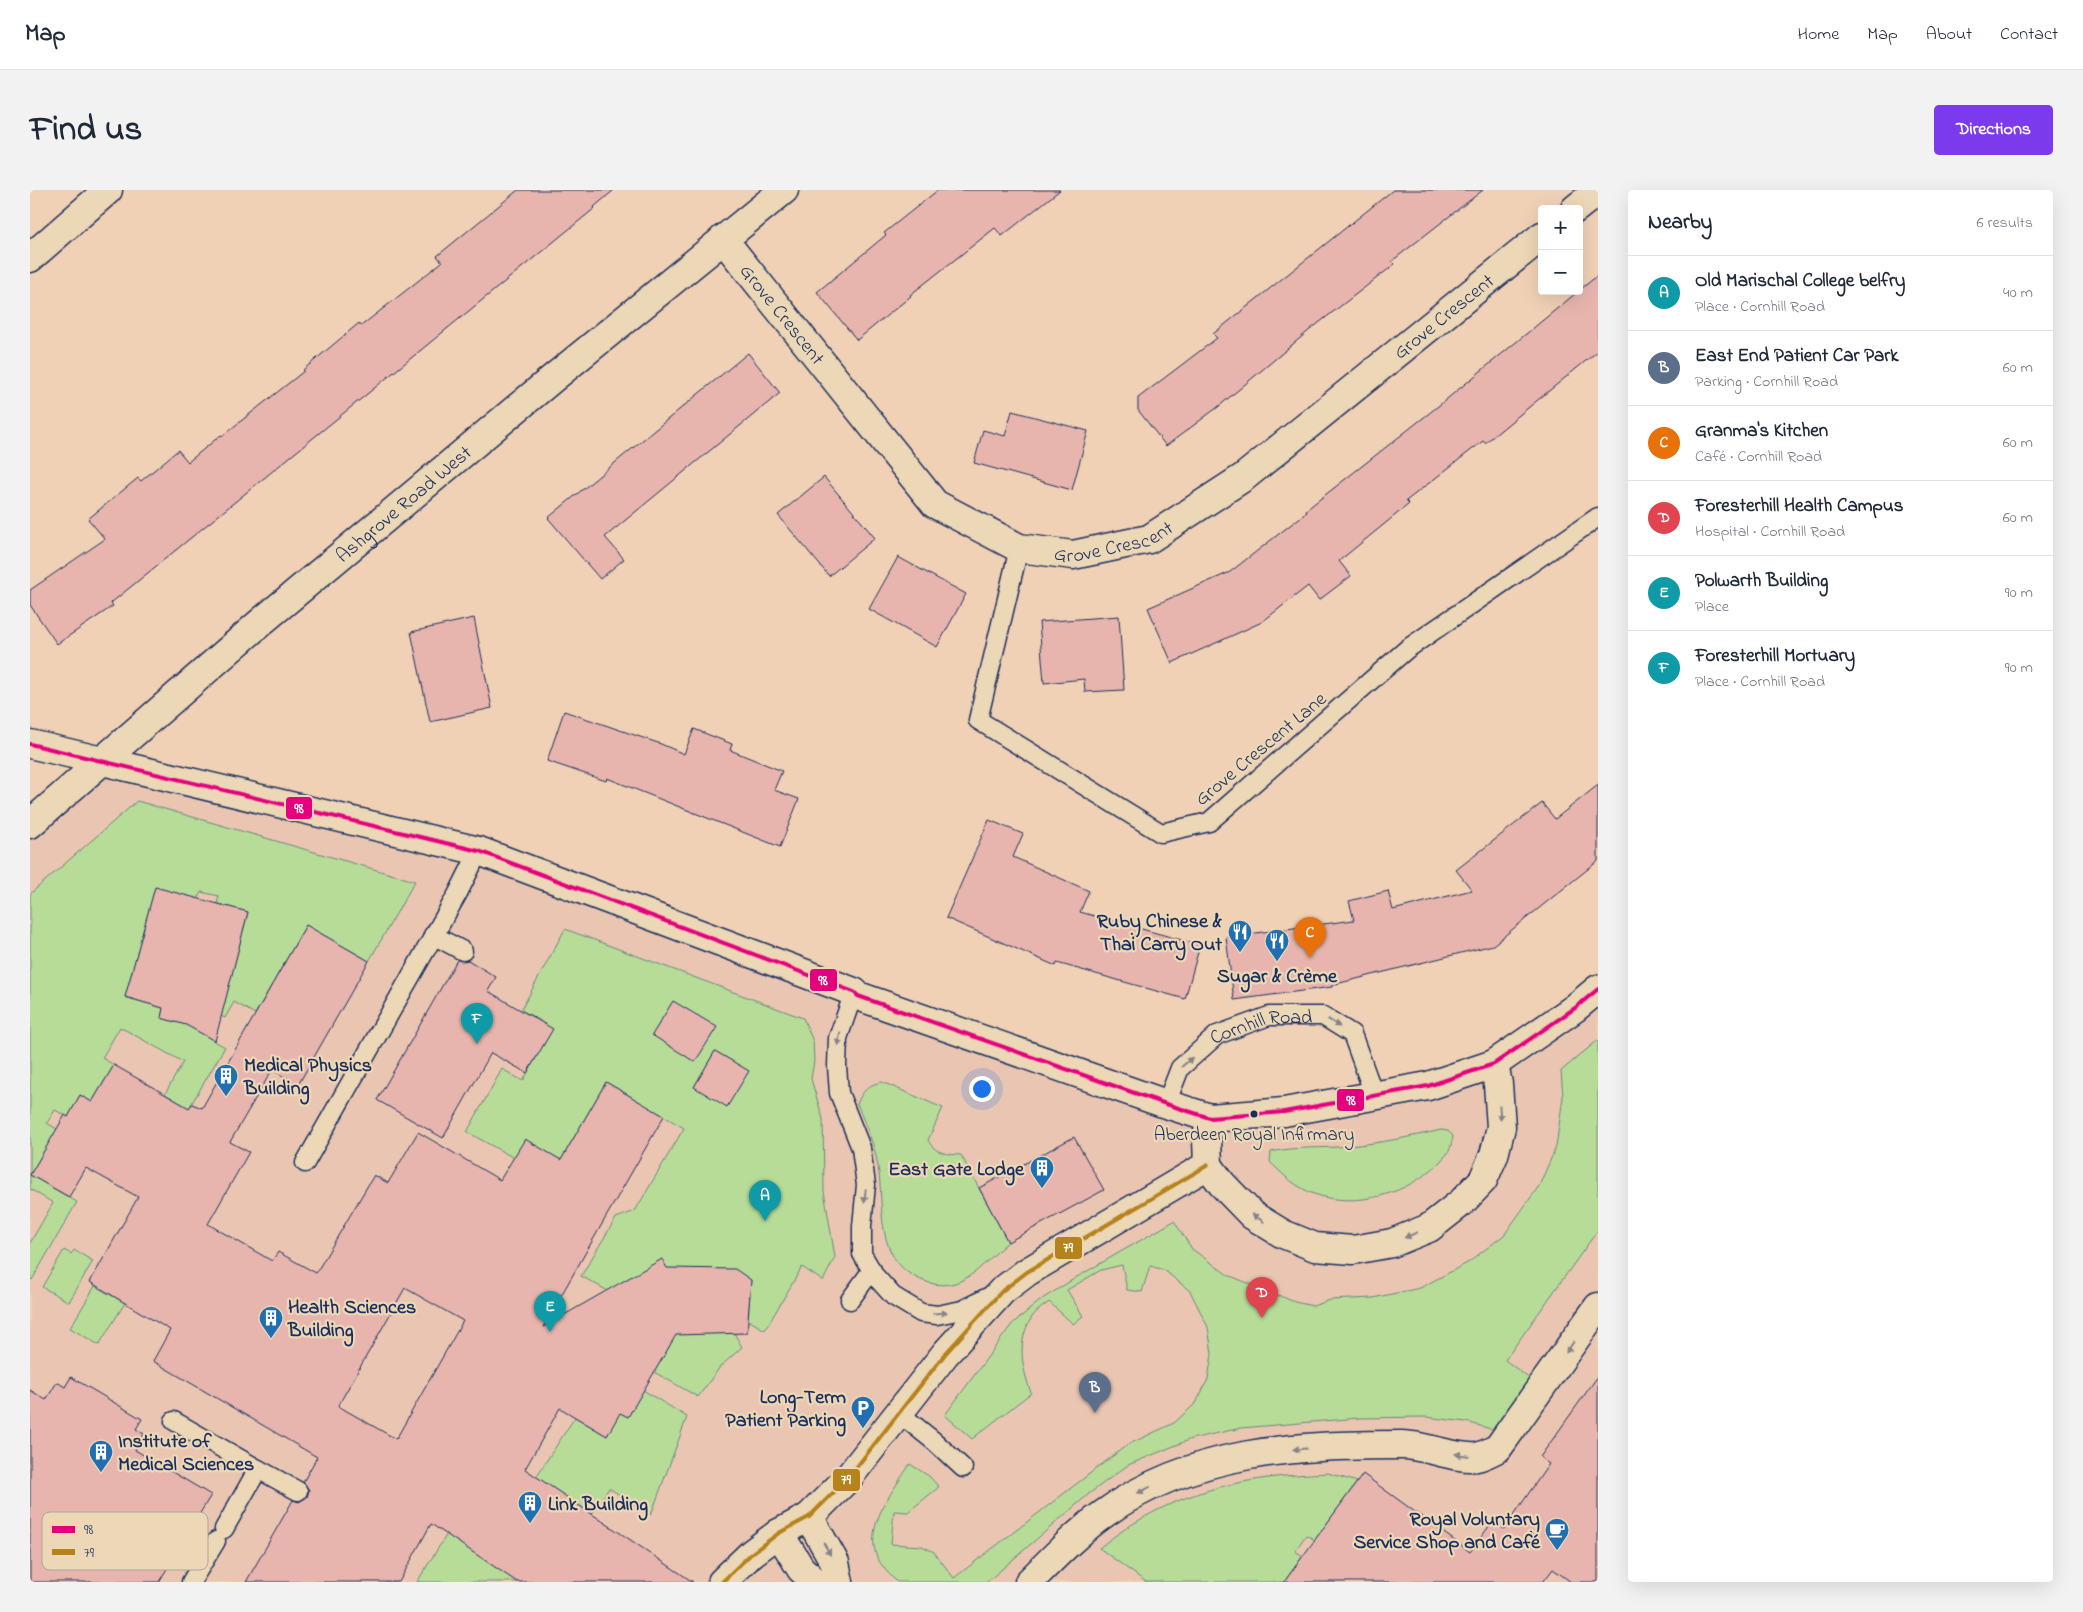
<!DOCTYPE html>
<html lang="en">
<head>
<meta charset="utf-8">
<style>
  :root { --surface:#fff; --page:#f2f2f3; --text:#1f2937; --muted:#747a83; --line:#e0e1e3; --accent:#7c3aed }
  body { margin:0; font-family:"Indie Flower",sans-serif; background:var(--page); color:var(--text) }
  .controls { position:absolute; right:15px; top:15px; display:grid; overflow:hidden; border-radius:5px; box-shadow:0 5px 20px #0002 }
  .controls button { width:45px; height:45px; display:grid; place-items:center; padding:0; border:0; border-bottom:1px solid var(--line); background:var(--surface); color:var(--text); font:25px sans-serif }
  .you { position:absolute; left:951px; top:898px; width:18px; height:18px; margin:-12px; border:4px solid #fff; border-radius:50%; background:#1a73e8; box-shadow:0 0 0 8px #1a73e833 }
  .badge { display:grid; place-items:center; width:32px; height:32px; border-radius:50%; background:var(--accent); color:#fff; font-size:16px; font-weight:700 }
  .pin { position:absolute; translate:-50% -41px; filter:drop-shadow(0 1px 2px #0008) }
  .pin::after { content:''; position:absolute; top:26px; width:18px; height:15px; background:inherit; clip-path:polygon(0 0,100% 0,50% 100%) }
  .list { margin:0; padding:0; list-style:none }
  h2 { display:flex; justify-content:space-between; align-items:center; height:65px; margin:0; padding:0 20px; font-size:21px }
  h2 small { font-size:16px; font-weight:400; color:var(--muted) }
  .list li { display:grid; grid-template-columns:32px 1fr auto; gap:15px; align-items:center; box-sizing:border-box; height:75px; padding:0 20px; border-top:1px solid var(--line) }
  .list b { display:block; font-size:19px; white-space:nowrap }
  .list p { margin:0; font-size:16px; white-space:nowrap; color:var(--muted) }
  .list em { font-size:16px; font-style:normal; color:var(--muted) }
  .map { position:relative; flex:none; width:1568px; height:1392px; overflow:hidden; border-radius:5px }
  header { display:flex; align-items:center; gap:30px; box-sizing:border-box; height:70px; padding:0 25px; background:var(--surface); border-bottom:1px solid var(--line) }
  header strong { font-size:24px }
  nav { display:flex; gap:28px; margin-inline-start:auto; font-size:18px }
  .intro { display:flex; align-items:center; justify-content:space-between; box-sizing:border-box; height:120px; padding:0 30px }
  h1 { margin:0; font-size:35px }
  .button { padding:12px 22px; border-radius:5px; background:var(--accent); color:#fff; font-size:18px; font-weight:700 }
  main { display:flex; gap:30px; padding:0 30px }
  aside { flex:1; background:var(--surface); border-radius:5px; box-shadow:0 5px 20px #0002 }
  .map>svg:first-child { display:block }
  .built { fill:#eac6b2 }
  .green { fill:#b7dc98; stroke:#69867b; fill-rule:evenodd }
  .building { fill:#e7b5ae; stroke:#1b2f5e; fill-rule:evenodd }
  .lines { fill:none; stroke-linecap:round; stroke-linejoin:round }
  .service-casing { stroke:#1b2f5e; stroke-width:21 }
  .minor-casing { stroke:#1b2f5e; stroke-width:31 }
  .tertiary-casing { stroke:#1b2f5e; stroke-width:31 }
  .service { stroke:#ecd7b6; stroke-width:18 }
  .minor { stroke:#ecd7b6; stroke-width:28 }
  .tertiary { stroke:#ecd7b6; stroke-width:28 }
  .bus-1-casing { stroke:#ecd7b6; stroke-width:8 }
  .bus-2-casing { stroke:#ecd7b6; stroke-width:8 }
  .bus-1 { stroke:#e5007d; stroke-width:4 }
  .bus-2 { stroke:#b5821c; stroke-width:4 }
  .oneway { fill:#84838a }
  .bus-dot { fill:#1b2f5e; stroke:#ecd7b6; stroke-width:2 }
  .labels { text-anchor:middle; stroke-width:4.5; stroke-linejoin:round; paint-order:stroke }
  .bus-label { font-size:19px; fill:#1b2f5e; stroke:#ecd7b6 }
  .street-label { font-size:20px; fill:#1b2f5e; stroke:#ecd7b6 }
  .poi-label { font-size:20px; font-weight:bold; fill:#1b2f5e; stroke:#ecd7b6; text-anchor:end }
  .key { fill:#ecd7b6; stroke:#ada59c; stroke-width:1 }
  .key-label { font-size:14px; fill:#1b2f5e }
  .line-badge { stroke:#ecd7b6; stroke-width:2 }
  .badge-label { font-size:14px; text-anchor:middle; font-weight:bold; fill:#fff }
</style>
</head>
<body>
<header>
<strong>Map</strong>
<nav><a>Home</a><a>Map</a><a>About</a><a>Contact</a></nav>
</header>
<div class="intro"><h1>Find us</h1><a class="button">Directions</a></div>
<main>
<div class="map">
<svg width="1568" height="1392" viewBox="0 0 1568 1392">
  <rect width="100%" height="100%" fill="#f1d1b6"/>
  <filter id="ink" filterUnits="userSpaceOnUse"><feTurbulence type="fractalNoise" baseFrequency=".02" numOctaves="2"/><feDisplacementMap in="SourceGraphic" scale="10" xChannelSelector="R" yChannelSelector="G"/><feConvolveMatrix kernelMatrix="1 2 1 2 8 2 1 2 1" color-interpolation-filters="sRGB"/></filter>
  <g filter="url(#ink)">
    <!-- built -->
    <path class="built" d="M72 571 597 717 1180 928 1398 896 1568 799V1392H0V634Z"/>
    <!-- green -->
    <path class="green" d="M107 611 385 691 339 771 276 735 225 824 204 812 195 828 191 826 218 722 187 714 189 706 171 702 168 709 125 698 95 807 133 818 131 828 180 841 179 848 195 857 159 918 135 904 153 872 90 837 72 868 84 875 62 912 50 905 38 927 25 920 17 933 27 939 0 985V704Z
      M535 739 773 828 783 851 784 871 781 889 793 929 794 1001 805 1067 793 1091 772 1077 735 1140 718 1130 721 1090 619 1124 551 1086 586 1028 605 1021 654 938 576 892 531 970 496 950 484 968 437 942 472 879 493 891 519 845C517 831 503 827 491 820ZM685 861 718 881 664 897Z
      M1568 850V1040L1475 1170 1504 1192 1470 1236 1461 1239 1436 1232 1396 1227 1329 1228 1211 1238 1161 1249 1098 1275 1060 1303 957 1392H867C860 1385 851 1376 847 1367 833 1335 865 1299 880 1274L899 1286 909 1297 878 1322 864 1321 861 1354 892 1356 904 1362 924 1388 1097 1255 1144 1233 1166 1213 1178 1189 1182 1164 1178 1137 1160 1101 1134 1080 1120 1076 1112 1102 1097 1100 1092 1075 1071 1080 1037 1100 1053 1126 1043 1134 1019 1112C1014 1116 1006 1121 1002 1127 986 1152 992 1177 1001 1203L942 1249 915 1225 982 1134 1012 1109 1047 1087 1144 1031 1162 1059 1198 1085 1265 1112 1283 1116 1300 1110 1343 1108 1390 1098 1439 1072 1474 1045 1509 996 1526 957 1533 907 1531 881Z
      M852 892 913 918 898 950C905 964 917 964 931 965L978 1052C965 1063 952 1078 938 1087 924 1096 909 1097 894 1091 841 1071 856 1014 847 971 843 951 835 933 827 914 832 902 838 894 852 892Z
      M1411 940 1418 941 1423 946C1422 951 1421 957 1419 961 1417 965 1412 969 1409 973 1378 1004 1326 1019 1284 1004 1266 997 1254 986 1240 972L1241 962C1266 956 1293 959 1319 956 1350 953 1380 947 1411 940Z
      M0 985 47 1012 2 1090 0 1089V1053L23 1013 0 999Z
      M34 1060 41 1064 44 1060 63 1071 39 1112 12 1097Z
      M65 1096 95 1113 69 1155 40 1138Z
      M703 1141 712 1157 690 1177 668 1207 624 1182 639 1157 634 1145Z
      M613 1200 657 1227 621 1325 579 1298 562 1324 506 1287 545 1227 577 1246 586 1229 587 1221 598 1227Z
      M1298 1283 1327 1292 1285 1350 1276 1345 1265 1361 1273 1366 1254 1392H1116L1069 1358C1140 1301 1210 1287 1298 1283Z
      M417 1344 488 1392H387Z"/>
    <!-- building -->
    <path class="building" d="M488 0H584L564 17 565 18 81 413 83 416 27 454 0 415V400L75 349 58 329 108 288 111 291 148 260 158 272 191 245 192 246 274 181 273 180 329 133 331 136 412 72 407 66Z
      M908 0H1030L972 46 965 38 880 105 881 106 827 150 787 102 856 45 854 43Z
      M1363 0H1453L1362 71 1365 74 1281 139 1188 217 1136 256 1108 220V208L1187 148 1183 144Z
      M1568 85V161L1455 253 1453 251 1376 311 1379 314 1309 371 1321 386 1289 410 1278 396 1232 432 1142 473 1118 418 1200 382 1277 322 1276 320 1407 217Z
      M718 163 750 203 575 347 594 369 570 389 518 328Z
      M982 221 1058 241 1042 300 944 273 953 240 975 246Z
      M794 287 845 348 799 386 748 325Z
      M868 367 936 404 907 457 839 419Z
      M1089 426 1094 500 1055 502 1054 489 1014 493 1009 432Z
      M444 428 462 518 400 532 381 442Z
      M534 521 631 554 654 564 664 539 702 554 700 560 752 581 744 600 769 609 750 657 577 588 576 591 517 571Z
      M1568 595V671L1463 755 1302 795V797L1204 810 1196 747 1324 730 1319 711 1358 701 1363 720 1442 700 1426 680 1512 613 1525 629Z
      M959 630 993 644 983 667 1059 701 1050 722 1170 755 1155 809 1027 773 1026 776 916 728Z
      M125 697 218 722 185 851 156 835 131 828 133 818 95 807Z
      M276 735 339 771 268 895 242 880 200 952 219 962 178 1034 242 1071 248 1062 286 1083 344 985 358 993 388 942 470 990 495 949 531 970 576 892 634 926 513 1137 632 1069 637 1078 705 1079 721 1090 717 1143 646 1145 598 1227 590 1223 577 1246 530 1218 495 1279 663 1392H487L401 1334 369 1392H216L263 1310 269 1312 277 1307 279 1300 273 1292 287 1267 123 1171 140 1140 60 1092 108 1007 56 978 39 1007 0 985 35 925 38 927 50 905 62 912 84 875 159 918 162 914 172 918ZM375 1098 433 1131 366 1249 308 1216Z
      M427 770H438L466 787 458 801 523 839 497 883 461 863 413 948 347 910Z
      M643 811 687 837 665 872 622 845Z
      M685 861 719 881 697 917 664 897Z
      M1044 947 1074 1000 978 1052 949 998Z
      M1568 1186V1392H1541L1523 1379 1513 1392H1254L1333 1284 1440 1362 1463 1331 1474 1339 1519 1274 1510 1267Z
      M41 1187 112 1229 106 1239 114 1244 105 1260 181 1305 129 1392H0V1200L16 1210 27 1192 35 1197Z"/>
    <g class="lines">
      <defs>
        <g id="service">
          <path d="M989 358 948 530 1131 643 1179 632 1377 459 1568 327"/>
          <path d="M403 745 433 761"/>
          <path d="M824 802 808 848 807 876 809 903 831 958 836 995 832 1036V1064L845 1086 863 1106 891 1123 907 1125 932 1120 960 1106"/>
          <path id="s1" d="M1136 914 1150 878 1187 845 1239 826H1293L1322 844 1345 907"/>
          <path d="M275 973 428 703 449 661"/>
          <path d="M820 1110 842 1080"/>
          <path d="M869 1223 905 1252 933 1278"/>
          <path d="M144 1231 228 1279 194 1339"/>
          <path d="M228 1279 268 1301"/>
          <path d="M161 1392 186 1351"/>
        </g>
        <g id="minor">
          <path d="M1545 19 1568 1"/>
          <path id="s2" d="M693 49 905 314 989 358 1043 365 1119 349 1214 287 1512 46"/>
          <path d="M0 68 78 0"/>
          <path d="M0 554 72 571"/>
          <path d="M1180 928 1177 950 1178 975 1192 994 1222 1025 1253 1044 1285 1057 1323 1060 1362 1053 1399 1038 1432 1012 1453 990 1464 965 1471 937 1468 894 1464 874"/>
          <path d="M779 1327 805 1373 809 1392"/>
          <path d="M749 1343 771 1379 786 1392"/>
          <path d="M692 1392 722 1363 749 1343 779 1327 818 1288 915 1164 972 1101 997 1082 1178 975"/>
          <path d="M999 1392C1022 1369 1049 1341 1075 1323 1163 1260 1267 1255 1372 1255 1395 1255 1424 1269 1447 1267 1453 1266 1462 1261 1468 1258L1568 1117"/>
        </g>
        <g id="tertiary">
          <path d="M72 571 449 661 824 802 828 806 1136 914 1180 928 1254 922 1398 896 1464 874 1545 818 1568 799"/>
          <path id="s3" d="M0 634 231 432 522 189 754 0"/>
        </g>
      </defs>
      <!-- service casing -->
      <use href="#service" class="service-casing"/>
      <!-- minor casing -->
      <use href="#minor" class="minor-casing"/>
      <!-- tertiary casing -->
      <use href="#tertiary" class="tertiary-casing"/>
      <!-- service -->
      <use href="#service" class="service"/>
      <!-- minor -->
      <use href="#minor" class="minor"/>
      <!-- tertiary -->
      <use href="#tertiary" class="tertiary"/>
      <defs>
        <path id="bus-1" d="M0 554 449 661 824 802 828 806 1136 914 1180 928 1254 922 1398 896 1464 874 1545 818 1568 799"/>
        <path id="bus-2" d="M692 1392 722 1363 749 1343 779 1327 818 1288 915 1164 972 1101 997 1082 1178 975"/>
      </defs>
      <!-- bus-1 casing -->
      <use href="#bus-1" class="bus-1-casing"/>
      <!-- bus-2 casing -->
      <use href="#bus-2" class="bus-2-casing"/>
      <!-- bus-1 -->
      <use href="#bus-1" class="bus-1"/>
      <!-- bus-2 -->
      <use href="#bus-2" class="bus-2"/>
    </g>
    <!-- one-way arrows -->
    <defs><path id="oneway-solid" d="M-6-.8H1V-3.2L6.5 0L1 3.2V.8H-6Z" transform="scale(1.25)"/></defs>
    <g class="oneway">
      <use href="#oneway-solid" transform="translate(1304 833) rotate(33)"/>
      <use href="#oneway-solid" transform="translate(809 849) rotate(100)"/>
      <use href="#oneway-solid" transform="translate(1157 872) rotate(-41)"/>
      <use href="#oneway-solid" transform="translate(1470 923) rotate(85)"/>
      <use href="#oneway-solid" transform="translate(835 1006) rotate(95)"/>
      <use href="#oneway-solid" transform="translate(1228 1028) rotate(-147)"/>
      <use href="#oneway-solid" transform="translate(1381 1045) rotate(157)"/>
      <use href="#oneway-solid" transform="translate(910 1123) rotate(-6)"/>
      <use href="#oneway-solid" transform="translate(1540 1157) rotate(125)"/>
      <use href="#oneway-solid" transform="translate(1270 1259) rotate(177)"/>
      <use href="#oneway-solid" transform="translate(1432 1265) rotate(-172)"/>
      <use href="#oneway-solid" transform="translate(1114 1300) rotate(154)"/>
      <use href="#oneway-solid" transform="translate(797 1359) rotate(61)"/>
    </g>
  </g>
  <!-- icons -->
  <defs>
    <symbol id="restaurant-pin" viewBox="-11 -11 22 30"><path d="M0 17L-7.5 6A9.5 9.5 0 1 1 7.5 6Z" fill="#1f6fb2" stroke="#ecd7b6"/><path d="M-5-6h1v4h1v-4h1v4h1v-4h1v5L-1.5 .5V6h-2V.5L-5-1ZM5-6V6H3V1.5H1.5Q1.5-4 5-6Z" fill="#fff"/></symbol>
    <symbol id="building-pin" viewBox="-11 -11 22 30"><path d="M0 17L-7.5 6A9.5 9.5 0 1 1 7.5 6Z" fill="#1f6fb2" stroke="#ecd7b6"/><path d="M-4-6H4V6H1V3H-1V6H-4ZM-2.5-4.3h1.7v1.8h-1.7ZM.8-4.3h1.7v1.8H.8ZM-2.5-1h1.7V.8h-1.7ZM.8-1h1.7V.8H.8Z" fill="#fff"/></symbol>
    <symbol id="parking-pin" viewBox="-11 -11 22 30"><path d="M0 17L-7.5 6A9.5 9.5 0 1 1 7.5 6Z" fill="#1f6fb2" stroke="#ecd7b6"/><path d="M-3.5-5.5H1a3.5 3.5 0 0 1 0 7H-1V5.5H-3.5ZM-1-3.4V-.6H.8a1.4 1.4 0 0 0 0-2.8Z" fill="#fff"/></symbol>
    <symbol id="cafe-pin" viewBox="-11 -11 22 30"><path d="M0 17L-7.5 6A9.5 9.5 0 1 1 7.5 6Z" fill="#1f6fb2" stroke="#ecd7b6"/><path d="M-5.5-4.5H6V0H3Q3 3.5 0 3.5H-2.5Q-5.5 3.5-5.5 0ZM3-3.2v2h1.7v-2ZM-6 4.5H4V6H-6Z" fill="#fff"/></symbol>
  </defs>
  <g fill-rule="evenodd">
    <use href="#restaurant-pin" x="1196" y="728" width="28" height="38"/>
    <use href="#restaurant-pin" x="1233" y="737" width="28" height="38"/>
    <use href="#building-pin" x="182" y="872" width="28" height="38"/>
    <use href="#building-pin" x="998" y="964" width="28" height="38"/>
    <use href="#building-pin" x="227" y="1114" width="28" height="38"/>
    <use href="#parking-pin" x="819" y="1204" width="28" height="38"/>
    <use href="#building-pin" x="57" y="1248" width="28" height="38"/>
    <use href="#building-pin" x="486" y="1299" width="28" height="38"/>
    <use href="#cafe-pin" x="1513" y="1326" width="28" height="38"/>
  </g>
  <!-- markers -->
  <circle class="bus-dot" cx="1224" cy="924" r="4.5"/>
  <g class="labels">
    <!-- bus labels -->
    <g class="bus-label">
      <text x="1224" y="950">Aberdeen Royal Infirmary</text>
    </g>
    <!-- street labels -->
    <g class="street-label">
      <text dy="7" stroke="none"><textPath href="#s2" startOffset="96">Grove Crescent</textPath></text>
      <text dy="7" stroke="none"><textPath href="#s2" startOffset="936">Grove Crescent</textPath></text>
      <text dy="7" stroke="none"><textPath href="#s3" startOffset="492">Ashgrove Road West</textPath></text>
      <text dy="7" stroke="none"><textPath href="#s2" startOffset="531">Grove Crescent</textPath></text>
      <text transform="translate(1230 558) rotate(-40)" y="7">Grove Crescent Lane</text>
      <text dy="7" stroke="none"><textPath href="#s1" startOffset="134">Cornhill Road</textPath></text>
    </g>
    <!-- poi labels -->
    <g class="poi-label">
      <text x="1192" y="737">Ruby Chinese &amp;<tspan x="1192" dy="23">Thai Carry Out</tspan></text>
      <text x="1247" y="792" text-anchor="middle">Sugar &amp; Crème</text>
      <text x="214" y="881" text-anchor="start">Medical Physics<tspan x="214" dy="23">Building</tspan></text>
      <text x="994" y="985">East Gate Lodge</text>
      <text x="258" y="1123" text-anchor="start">Health Sciences<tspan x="258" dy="23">Building</tspan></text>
      <text x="816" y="1213">Long-Term<tspan x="816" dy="23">Patient Parking</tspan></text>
      <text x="88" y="1257" text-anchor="start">Institute of<tspan x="88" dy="23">Medical Sciences</tspan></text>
      <text x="518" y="1320" text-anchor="start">Link Building</text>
      <text x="1510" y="1335">Royal Voluntary<tspan x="1510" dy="23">Service Shop and Café</tspan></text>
    </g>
  </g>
  <!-- legend -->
  <rect x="12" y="1322" width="166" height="58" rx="8" class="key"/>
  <rect x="22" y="1336" width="23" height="7" fill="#e5007d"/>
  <rect x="22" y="1359" width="23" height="6" fill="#b5821c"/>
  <g class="key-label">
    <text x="54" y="1344">98</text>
    <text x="54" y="1367">79</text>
  </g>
  <g class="line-badge">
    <rect x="255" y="606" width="28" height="24" rx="5" fill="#e5007d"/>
    <rect x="779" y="778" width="29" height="24" rx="5" fill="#e5007d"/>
    <rect x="1306" y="898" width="29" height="24" rx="5" fill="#e5007d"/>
    <rect x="1024" y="1046" width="29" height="24" rx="5" fill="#b5821c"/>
    <rect x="802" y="1278" width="29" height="24" rx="5" fill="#b5821c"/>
  </g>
  <g class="badge-label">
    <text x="269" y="623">98</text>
    <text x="793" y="795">98</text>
    <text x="1321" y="915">98</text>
    <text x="1038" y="1062">79</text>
    <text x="816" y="1294">79</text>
  </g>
</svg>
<div class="controls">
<button>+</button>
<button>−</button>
</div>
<div class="you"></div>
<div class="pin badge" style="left:735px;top:1031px;background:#0f9aa8">A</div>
<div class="pin badge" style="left:1065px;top:1223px;background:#5c6f8a">B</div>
<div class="pin badge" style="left:1280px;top:768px;background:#e8710a">C</div>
<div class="pin badge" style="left:1232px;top:1128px;background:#e0444e">D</div>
<div class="pin badge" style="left:520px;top:1142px;background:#0f9aa8">E</div>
<div class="pin badge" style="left:447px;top:854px;background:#0f9aa8">F</div>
</div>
<aside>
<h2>Nearby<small>6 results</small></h2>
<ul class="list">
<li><span class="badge" style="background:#0f9aa8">A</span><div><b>Old Marischal College belfry</b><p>Place · Cornhill Road</p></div><em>40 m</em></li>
<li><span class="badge" style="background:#5c6f8a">B</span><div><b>East End Patient Car Park</b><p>Parking · Cornhill Road</p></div><em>60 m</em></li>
<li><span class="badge" style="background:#e8710a">C</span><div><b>Granma's Kitchen</b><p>Café · Cornhill Road</p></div><em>60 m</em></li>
<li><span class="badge" style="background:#e0444e">D</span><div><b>Foresterhill Health Campus</b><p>Hospital · Cornhill Road</p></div><em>60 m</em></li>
<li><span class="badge" style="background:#0f9aa8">E</span><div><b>Polwarth Building</b><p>Place</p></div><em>90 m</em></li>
<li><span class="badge" style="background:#0f9aa8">F</span><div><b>Foresterhill Mortuary</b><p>Place · Cornhill Road</p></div><em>90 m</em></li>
</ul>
</aside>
</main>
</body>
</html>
